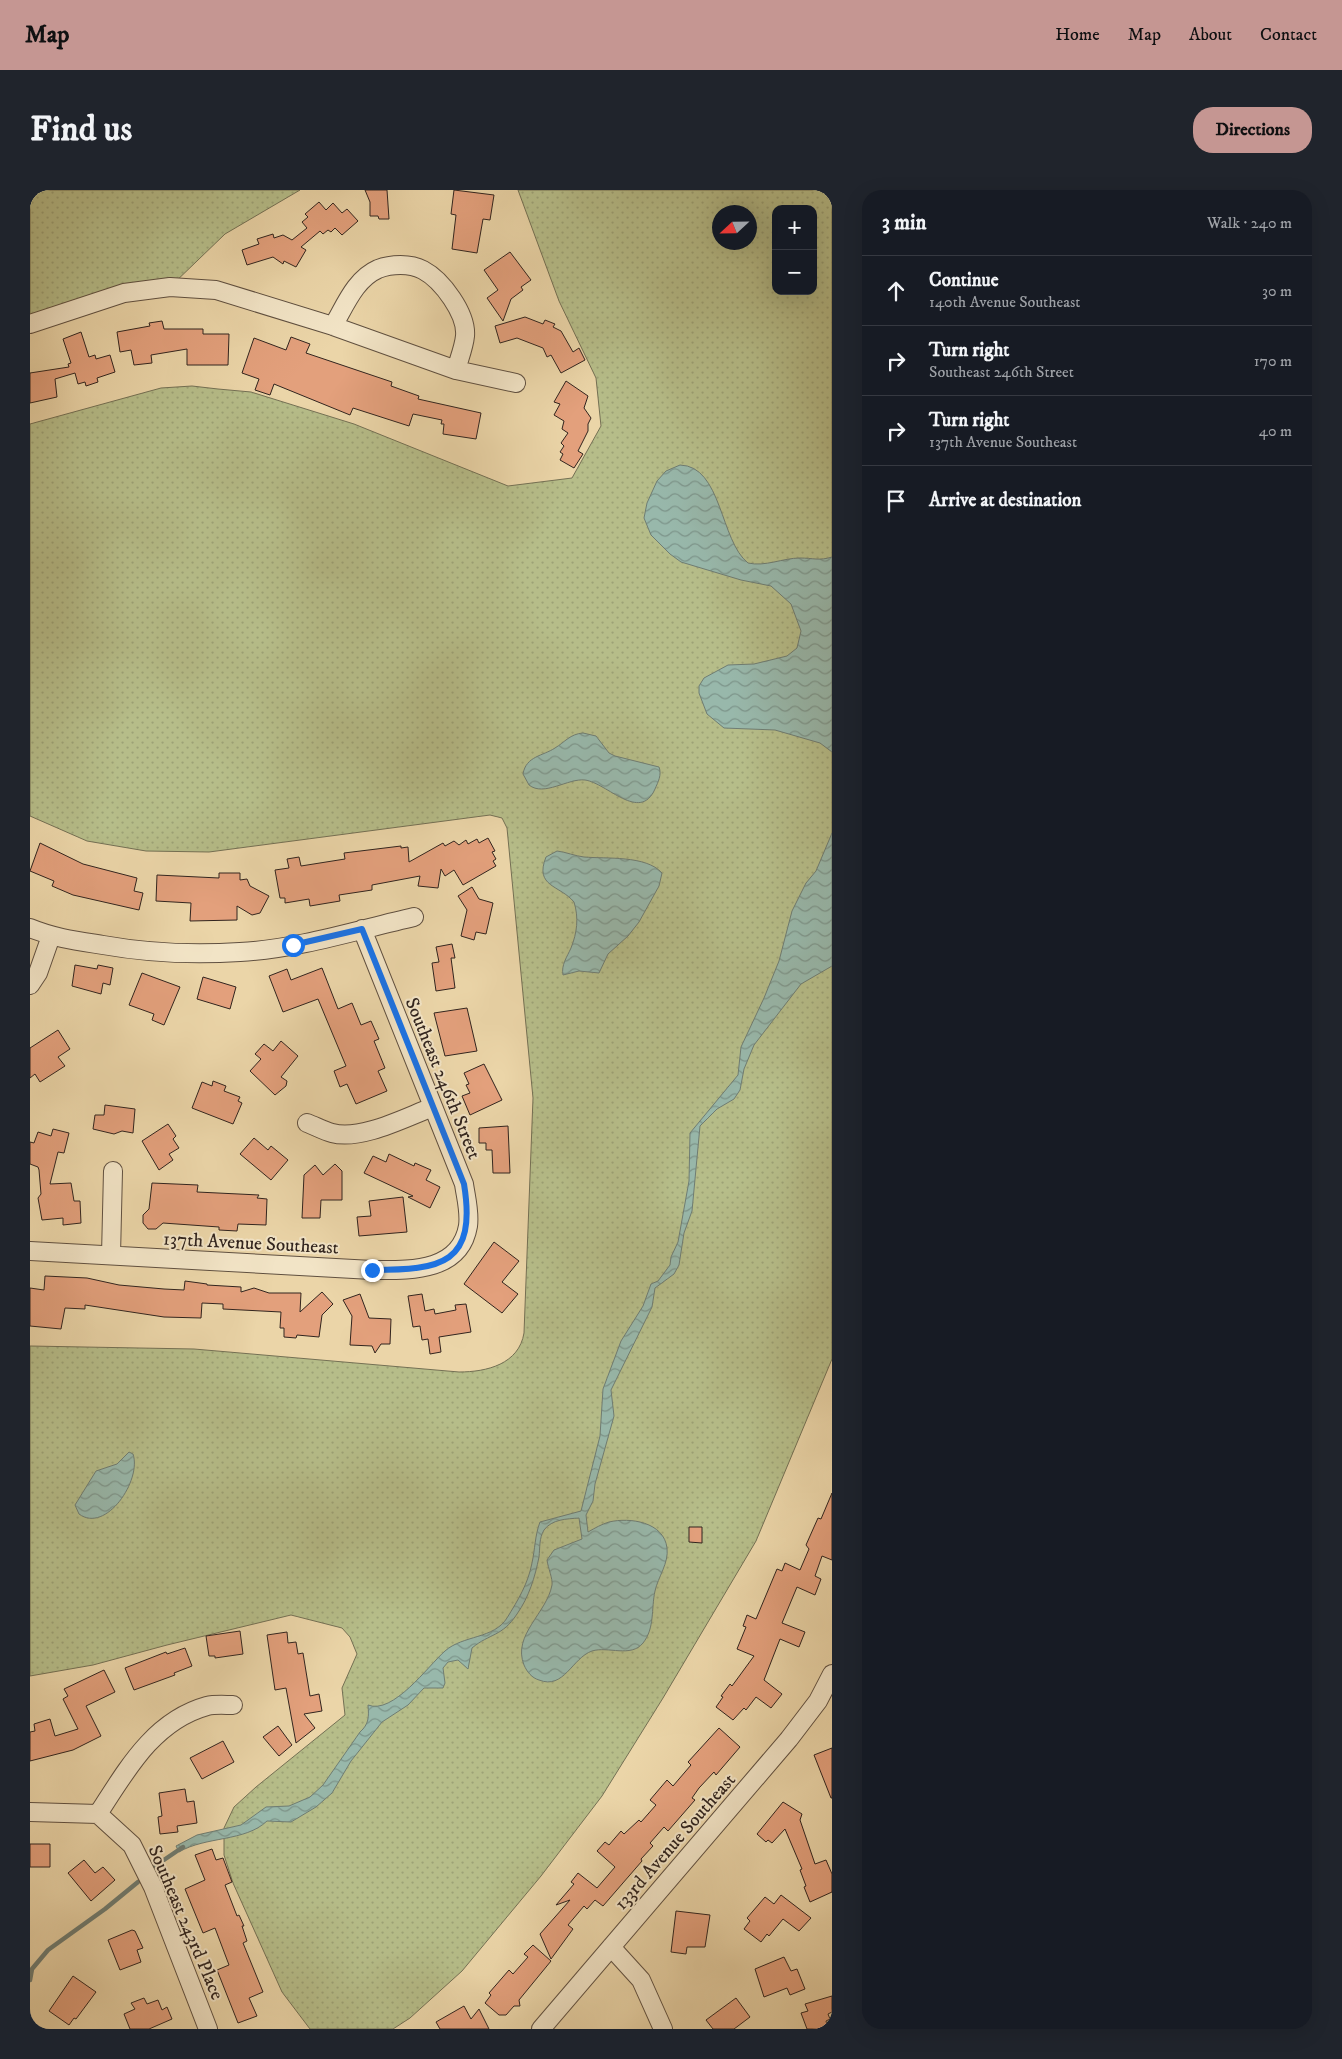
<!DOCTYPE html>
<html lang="en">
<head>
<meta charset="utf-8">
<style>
  :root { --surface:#171b24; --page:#20242c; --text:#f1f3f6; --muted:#9ea1a6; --line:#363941; --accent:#c59692 }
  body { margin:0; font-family:"IM FELL DW Pica",serif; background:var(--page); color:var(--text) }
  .controls { position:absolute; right:15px; top:15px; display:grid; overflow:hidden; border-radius:10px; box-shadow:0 5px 20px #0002 }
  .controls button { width:45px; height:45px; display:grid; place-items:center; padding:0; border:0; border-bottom:1px solid var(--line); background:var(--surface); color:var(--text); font:25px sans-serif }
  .compass { position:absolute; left:682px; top:15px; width:45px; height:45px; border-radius:50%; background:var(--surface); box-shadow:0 5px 20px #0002; rotate:248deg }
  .stop { position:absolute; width:15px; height:15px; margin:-11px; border:4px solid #1a73e8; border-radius:50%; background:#fff }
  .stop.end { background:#1a73e8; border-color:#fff; box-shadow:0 1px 5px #0008 }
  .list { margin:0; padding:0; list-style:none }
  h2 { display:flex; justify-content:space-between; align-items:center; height:65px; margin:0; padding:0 20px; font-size:21px }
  h2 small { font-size:16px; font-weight:400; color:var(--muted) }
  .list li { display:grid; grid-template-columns:32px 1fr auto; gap:15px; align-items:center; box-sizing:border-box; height:70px; padding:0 20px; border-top:1px solid var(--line) }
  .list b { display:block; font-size:19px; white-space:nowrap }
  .list p { margin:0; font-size:16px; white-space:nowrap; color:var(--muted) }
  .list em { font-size:16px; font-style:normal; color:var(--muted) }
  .icon { flex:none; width:28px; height:28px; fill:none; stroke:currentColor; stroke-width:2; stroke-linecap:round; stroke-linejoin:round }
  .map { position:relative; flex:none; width:802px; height:1839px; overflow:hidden; border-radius:20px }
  header { display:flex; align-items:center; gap:30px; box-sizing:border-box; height:70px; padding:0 25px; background:var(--accent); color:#111 }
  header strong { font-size:24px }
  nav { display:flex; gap:28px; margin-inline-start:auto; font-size:18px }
  .intro { display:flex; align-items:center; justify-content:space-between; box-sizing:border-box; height:120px; padding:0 30px }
  h1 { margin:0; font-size:35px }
  .button { padding:12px 22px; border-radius:20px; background:var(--accent); color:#111; font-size:18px; font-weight:700 }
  main { display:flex; gap:30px; padding:0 30px }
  aside { flex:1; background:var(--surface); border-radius:20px; box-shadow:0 5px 20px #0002 }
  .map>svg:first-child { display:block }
  .grass { fill:url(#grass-dots); stroke:#747054; fill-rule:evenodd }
  .water { fill:url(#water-waves); stroke:#6f7d73 }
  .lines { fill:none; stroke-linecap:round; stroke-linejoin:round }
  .stream { stroke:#6f7d73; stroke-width:4.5 }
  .building { fill:#e3a07c; stroke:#31241e }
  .minor-casing { stroke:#605040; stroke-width:20 }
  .minor { stroke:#f2e4c6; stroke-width:18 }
  .route { stroke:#1a73e8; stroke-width:6 }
  .labels { text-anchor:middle; stroke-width:4; stroke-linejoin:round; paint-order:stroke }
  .street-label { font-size:19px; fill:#31241e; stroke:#f2e4c6 }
</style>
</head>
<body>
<header>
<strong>Map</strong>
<nav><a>Home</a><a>Map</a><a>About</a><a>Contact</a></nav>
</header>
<div class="intro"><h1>Find us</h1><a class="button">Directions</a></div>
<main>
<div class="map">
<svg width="802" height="1839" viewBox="0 0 802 1839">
  <defs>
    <pattern id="grass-dots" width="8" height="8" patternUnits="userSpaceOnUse" patternTransform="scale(1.25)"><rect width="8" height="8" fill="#b6bd89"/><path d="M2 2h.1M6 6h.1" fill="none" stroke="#9da276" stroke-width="1.8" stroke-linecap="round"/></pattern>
    <pattern id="water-waves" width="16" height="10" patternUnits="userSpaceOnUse" patternTransform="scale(1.25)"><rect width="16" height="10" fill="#98b8ab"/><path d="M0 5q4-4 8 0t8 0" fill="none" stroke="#7d958b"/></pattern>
  </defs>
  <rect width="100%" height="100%" fill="#ebd5a8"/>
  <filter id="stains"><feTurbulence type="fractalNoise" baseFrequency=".004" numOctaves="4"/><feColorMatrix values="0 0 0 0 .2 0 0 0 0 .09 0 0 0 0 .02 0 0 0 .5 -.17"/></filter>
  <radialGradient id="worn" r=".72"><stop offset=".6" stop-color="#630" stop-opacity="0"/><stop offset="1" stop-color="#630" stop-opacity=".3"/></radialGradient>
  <!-- grass -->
  <path class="grass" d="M0 0H270L195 44 140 97 0 134Z
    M488 0H802V1169L726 1351 633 1508 572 1606 511 1686 432 1781 380 1828 363 1839H280L252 1802 203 1693 194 1665V1638L204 1617 226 1597 315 1525 312 1498 327 1464 320 1447 312 1438 261 1425 137 1455 63 1475 0 1486V1156L164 1159 429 1182C457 1182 489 1174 494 1143L503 908 477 638 472 628 460 625 179 662 116 661 57 651 0 626V234L131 198 162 196 188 199 221 202 324 234 478 296 542 288 571 236 566 188 529 111ZM746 19H783V101H746ZM689 22H719V52H689Z"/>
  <!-- water -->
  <path class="water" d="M650 275C692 276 690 351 718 373 735 377 753 368 770 368 782 368 790 371 802 367V562L790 553 745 540 694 538 677 524 669 503V496L674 488 698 475 724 474 757 466 767 458 771 441 761 414 741 396 711 390 651 372 640 364 621 345 614 328 617 313 627 291 636 281Z
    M553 543 566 546 579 563 585 566 629 577C632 585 628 592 625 599 610 633 577 593 555 590 538 588 514 607 499 595L493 584C496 566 513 566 525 558 535 552 540 544 553 543Z
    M802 643V776L771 794 724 855 714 879 710 900 704 909 687 919 670 936 662 1021 654 1043 649 1075 644 1084 625 1098 622 1117 581 1200 584 1226 565 1294 563 1311 556 1325 558 1342C565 1338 572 1334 579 1332 600 1327 634 1332 637 1358 639 1373 628 1387 625 1401 621 1419 625 1438 613 1453 601 1468 578 1456 562 1461 542 1468 534 1500 509 1490 502 1488 497 1482 494 1475 482 1445 517 1423 522 1395 523 1389 518 1378 517 1370L524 1360 552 1349 549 1328C537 1329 522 1329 514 1340 509 1348 510 1358 509 1367 505 1387 499 1407 487 1424 472 1447 460 1443 442 1458L438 1479 428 1470 418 1472 413 1478 415 1493 413 1498H394L378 1515 352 1532 321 1571 302 1603 286 1617 261 1632 237 1631C215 1652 176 1646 149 1662L146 1656 167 1645 211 1635 236 1617 259 1616 280 1607 293 1595 330 1542C339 1534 339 1527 338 1515 363 1525 398 1476 415 1461 433 1445 464 1449 477 1428 488 1410 498 1394 502 1373 505 1359 505 1345 510 1332L551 1321 570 1246 573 1199 591 1151 613 1116 621 1094 628 1091 640 1075 641 1067 648 1052 659 991 660 943 708 885 711 857 734 808 749 771 762 721 776 693 786 681Z
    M527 661C536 662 545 666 554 667 576 669 616 665 632 683L629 696 609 732 598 746 578 764 569 783 549 781 533 785C531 775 537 767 541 758 547 743 549 728 544 712 530 695 504 697 516 667Z
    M99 1262 103 1264C112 1290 76 1344 49 1324L45 1315 66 1281 87 1274Z"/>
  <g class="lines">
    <!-- stream -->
    <path class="stream" d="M125 1676 153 1657
      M0 1790 2 1779 18 1760 75 1719 108 1692"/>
  </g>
  <!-- building -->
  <path class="building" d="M335 0H357L359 29H349L348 26H340V12Z
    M424 0 464 5 460 30 453 29 447 63 422 59 426 25 421 24Z
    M289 12 296 20 303 13 312 23 317 19 328 31 312 45 305 38 301 42 298 40 293 44 290 41 271 57 276 60 266 77 254 71 253 74 243 67 217 75 212 60 229 54 227 49 243 44 244 48 253 45 262 50 277 38 272 32 278 27 275 24Z
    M480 62 501 90 491 97 493 100 481 109 473 131 457 108 468 100 454 80Z
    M495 127 513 134 515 130 525 134 523 137 531 141 543 162 549 158 555 170 531 183 521 165 517 167 513 158 487 148 470 153 465 136Z
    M132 131 134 139H173V144H199L198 175H157V159L121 165 122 173 104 175 101 160 90 162 87 142 120 136 119 133Z
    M51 142 59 167 65 165 66 169 80 165 85 182 67 188 68 192 56 196 55 192 48 194 45 183 25 189 27 207 0 213V183L39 177 38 174 41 173 33 149Z
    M261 147 280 154 276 163 362 192 361 196 389 206 388 209 451 223 446 249 413 244 414 234H411L412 230 383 224 379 236 323 218 320 225 244 194 240 205 225 200 229 189 212 183 224 148 256 160Z
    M536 191 558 206 554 218 561 228 558 234V241L548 261 553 264 544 278 530 270 533 264 530 262 534 256 531 253 538 243 532 239 534 231 524 225 530 214 524 212Z
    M458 648 465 661 462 662 466 669 463 671 466 676 433 695 424 680 415 686 411 679 408 698 388 696 390 686 342 695V700L309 705 310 711 280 716 279 709 255 713V708H250L245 680 259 678 257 669 269 667 271 676 315 669 314 663 371 656V658L378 657 379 672 413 653 415 656 424 651 429 655 436 650 438 654 447 649 449 653Z
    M10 653 53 674 107 688 104 701 113 703 109 720 43 705 22 696 24 691 0 681Z
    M189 683H210V690L217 689 220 696 239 706 230 723 222 725 207 716V730L160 731 161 713 126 711 127 685 189 688Z
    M442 697 449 709 463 713 456 744 446 742 444 750 431 746 437 720 428 706Z
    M422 754 425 768H421L425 798 406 801 402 773 409 772 406 757Z
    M45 775 67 779 68 775 83 778 80 795 73 793 71 804 42 796Z
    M292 778 308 819 322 813 331 835 341 831 349 849 344 851 355 878 348 881 357 901 326 914 317 894 310 897 304 881 316 876 288 809 253 822 239 786 257 779 261 790Z
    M112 783 150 797 134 835 122 830 124 824 99 815Z
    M173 787 206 797 200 819 167 809Z
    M437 818 447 861 415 866 404 823Z
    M28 840 40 859 28 867 35 876 10 892 5 884 0 888V858Z
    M251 851 268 866 251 887 257 891 256 896 245 905 220 881 231 869 225 864 234 854 243 861Z
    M454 874 472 910 440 925 432 906 440 903 436 895 439 894 434 883Z
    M183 891 196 896 194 901 210 907 208 911 212 913 203 934 162 918 172 892 182 896Z
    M75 915 105 919 103 943 92 941 84 944 63 939 65 925H74Z
    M138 934 146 946 143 949 149 958 139 964 143 970 129 980 112 951Z
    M478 936 480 983H463L462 960H456V953H449V938Z
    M23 939 39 943 34 963 28 962 20 994 41 993 44 1011H50L51 1033 33 1035V1028L12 1030 8 1008 11 1004 9 980 8 977 0 974V952L4 953 8 942 21 946Z
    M224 948 238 960 241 956 258 970 241 990 210 964Z
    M359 964 384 976 385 973 401 980 396 990 410 997 400 1018 378 1007 383 1006 334 983 343 966 356 972Z
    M305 974 312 981V1010H291L290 1028H272L274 985 285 975 293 985Z
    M122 993 168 995 167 1002 229 1005 227 1008 237 1009 236 1035 208 1034 207 1041 189 1040V1037L133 1033 126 1039H118L113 1033V1025L119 1019Z
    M373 1007 377 1042 329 1046 327 1027 341 1026 339 1011Z
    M464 1052 489 1071 472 1092 488 1104 472 1123 434 1094Z
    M15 1086 57 1088 89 1095 134 1099 154 1100 155 1091 177 1094V1095L211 1097V1102L224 1098 239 1103H271L270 1122 292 1102 303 1114 292 1125 289 1147 267 1145 266 1148 254 1147V1138H250L251 1122 193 1119V1114L172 1113 171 1128 134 1127 55 1115V1119L35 1118 31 1139 0 1136V1098L14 1100Z
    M330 1104 339 1128 361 1129 360 1154H351L345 1163 342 1156 320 1155 322 1126 313 1110Z
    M392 1104 395 1121 404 1119 405 1124 426 1120 425 1115 436 1114 441 1142 409 1147 411 1162 400 1164 398 1149 392 1150 390 1136 383 1137 378 1106Z
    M802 1303V1370L792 1366 785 1386 791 1389 785 1405 767 1397 752 1433 775 1442 769 1457 750 1449 734 1490 752 1504 741 1518 726 1507 716 1520 714 1518 703 1530 686 1517 693 1507 691 1506 700 1494 702 1496 724 1466 707 1459 716 1437 713 1436 717 1425 726 1429 747 1379 752 1381 755 1373 770 1380 779 1359 776 1355 788 1328 791 1329Z
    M659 1337H672V1353L659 1352Z
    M210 1441 213 1464 185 1468V1466H179L176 1446Z
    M257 1442 258 1453 266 1452 268 1464 273 1463 280 1506 289 1504 292 1521 274 1524 285 1538 266 1553 256 1498 245 1500 237 1445Z
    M155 1458 162 1476 144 1483 145 1485 104 1500 95 1478 136 1462 137 1464Z
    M74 1480 85 1502 56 1516 71 1546 43 1560 0 1571V1542L5 1541 4 1534 20 1529 25 1546 48 1539 33 1509 38 1506 34 1499Z
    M248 1536 262 1555 249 1566 233 1547Z
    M689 1538 710 1557 686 1585 684 1582 669 1598 662 1608 665 1610 638 1641 634 1637 620 1653 623 1656 611 1669 612 1671 573 1716 565 1710 557 1719 554 1716 538 1735 543 1739 521 1769 510 1744 540 1710 526 1715 544 1694 541 1692 548 1683 567 1698 585 1677 567 1661 575 1652 579 1655 591 1641 594 1644 609 1630 611 1632 626 1615 620 1610 637 1590 643 1596 661 1575 658 1572Z
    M193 1551 204 1572 172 1589 160 1568Z
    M802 1558V1608H801L784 1565Z
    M155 1599 157 1612 164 1611 167 1633 147 1636 148 1642 130 1644 128 1627 132 1626 129 1603Z
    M753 1612 772 1624 770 1630 785 1674 796 1670 802 1684V1702L780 1712 774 1697 776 1696 770 1680 772 1679 755 1639 742 1653 738 1650 736 1652 727 1644Z
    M0 1654H20V1677H0Z
    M182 1659 186 1670 193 1668 202 1692 195 1695 207 1726 209 1725 214 1736H212L217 1751 213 1753 233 1802 219 1808 227 1826 208 1833 187 1780 199 1775 185 1738 173 1743 155 1699 175 1690 165 1665Z
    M54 1670 65 1683 73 1677 85 1690 61 1711 38 1683Z
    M751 1705 781 1728 769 1741 753 1729 739 1746 737 1744 731 1752 714 1739 720 1731 717 1728 735 1707 744 1714Z
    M646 1721 680 1725 675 1757H657L656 1764 641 1762Z
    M102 1740 105 1741 113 1758 107 1760 111 1772 90 1780 78 1750Z
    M503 1755 521 1771 489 1810 490 1816H484L476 1825H469L455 1813 461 1805 459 1803 479 1780 483 1784 498 1767 494 1764Z
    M754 1767 761 1781 767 1779 775 1799 760 1805 757 1798 734 1807 725 1779Z
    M43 1786 66 1802 46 1829 44 1828 39 1835 19 1821Z
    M802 1806V1822L798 1824 800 1829 796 1831 798 1839H777L771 1823 778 1821 775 1814Z
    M114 1808 117 1814 128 1810 132 1820 137 1817 142 1829 119 1839H100L94 1824 105 1819 101 1813Z
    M706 1808 720 1827 704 1839H683L676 1830Z
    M434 1816 441 1829 449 1819 459 1839H410L406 1832Z"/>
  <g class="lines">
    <defs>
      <path id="minor" d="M0 134 94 103 140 97 186 100 303 136 426 180 486 193
        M303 136C315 116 325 89 348 79 361 74 380 73 393 80 412 90 437 124 435 146 434 157 429 169 426 180
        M0 738C24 748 48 751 73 755 118 763 164 765 210 762 268 759 327 740 384 727
        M0 795 8 783 21 746
        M277 933C285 936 294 941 302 943 331 951 376 927 403 917
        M0 1061 342 1080C378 1080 430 1083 438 1036 440 1022 436 1008 434 994L332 739
        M81 1065 83 981
        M0 1622 68 1624
        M68 1624 102 1655 123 1697 178 1839
        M68 1624C96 1581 123 1531 177 1516 185 1514 195 1515 203 1515
        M581 1757 611 1790 633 1839
        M511 1839 759 1549 788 1511 802 1484"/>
    </defs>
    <!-- minor casing -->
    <use href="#minor" class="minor-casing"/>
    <!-- minor -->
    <use href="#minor" class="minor"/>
  </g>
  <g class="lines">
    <!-- route -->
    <path class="route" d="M263 755 332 739 434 994C447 1074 412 1080 342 1080"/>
  </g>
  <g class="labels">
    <!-- street labels -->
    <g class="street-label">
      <text transform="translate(414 888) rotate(68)" y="7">Southeast 246th Street</text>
      <text transform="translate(221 1052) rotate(3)" y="7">137th Avenue Southeast</text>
      <text transform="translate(644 1651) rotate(-49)" y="7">133rd Avenue Southeast</text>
      <text transform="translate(157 1732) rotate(67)" y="7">Southeast 243rd Place</text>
    </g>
  </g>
  <rect width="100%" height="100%" filter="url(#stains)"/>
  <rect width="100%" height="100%" fill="url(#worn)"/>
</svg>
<div class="controls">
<button>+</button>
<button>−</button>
</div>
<svg class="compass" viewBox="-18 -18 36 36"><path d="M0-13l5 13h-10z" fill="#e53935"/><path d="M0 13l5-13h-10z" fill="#9ea1a6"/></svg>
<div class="stop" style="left:263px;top:755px"></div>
<div class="stop end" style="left:342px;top:1080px"></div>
</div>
<aside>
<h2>3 min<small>Walk · 240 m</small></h2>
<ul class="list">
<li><svg class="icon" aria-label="ahead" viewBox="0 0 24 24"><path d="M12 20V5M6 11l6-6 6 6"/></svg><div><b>Continue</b><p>140th Avenue Southeast</p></div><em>30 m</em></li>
<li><svg class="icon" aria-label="right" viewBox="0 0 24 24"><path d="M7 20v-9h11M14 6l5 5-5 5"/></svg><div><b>Turn right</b><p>Southeast 246th Street</p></div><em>170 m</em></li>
<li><svg class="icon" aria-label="right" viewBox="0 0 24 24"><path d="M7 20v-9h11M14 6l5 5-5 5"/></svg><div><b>Turn right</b><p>137th Avenue Southeast</p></div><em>40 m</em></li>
<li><svg class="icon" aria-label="arrive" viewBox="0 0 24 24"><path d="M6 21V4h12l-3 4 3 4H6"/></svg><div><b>Arrive at destination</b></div></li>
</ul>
</aside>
</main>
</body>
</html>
